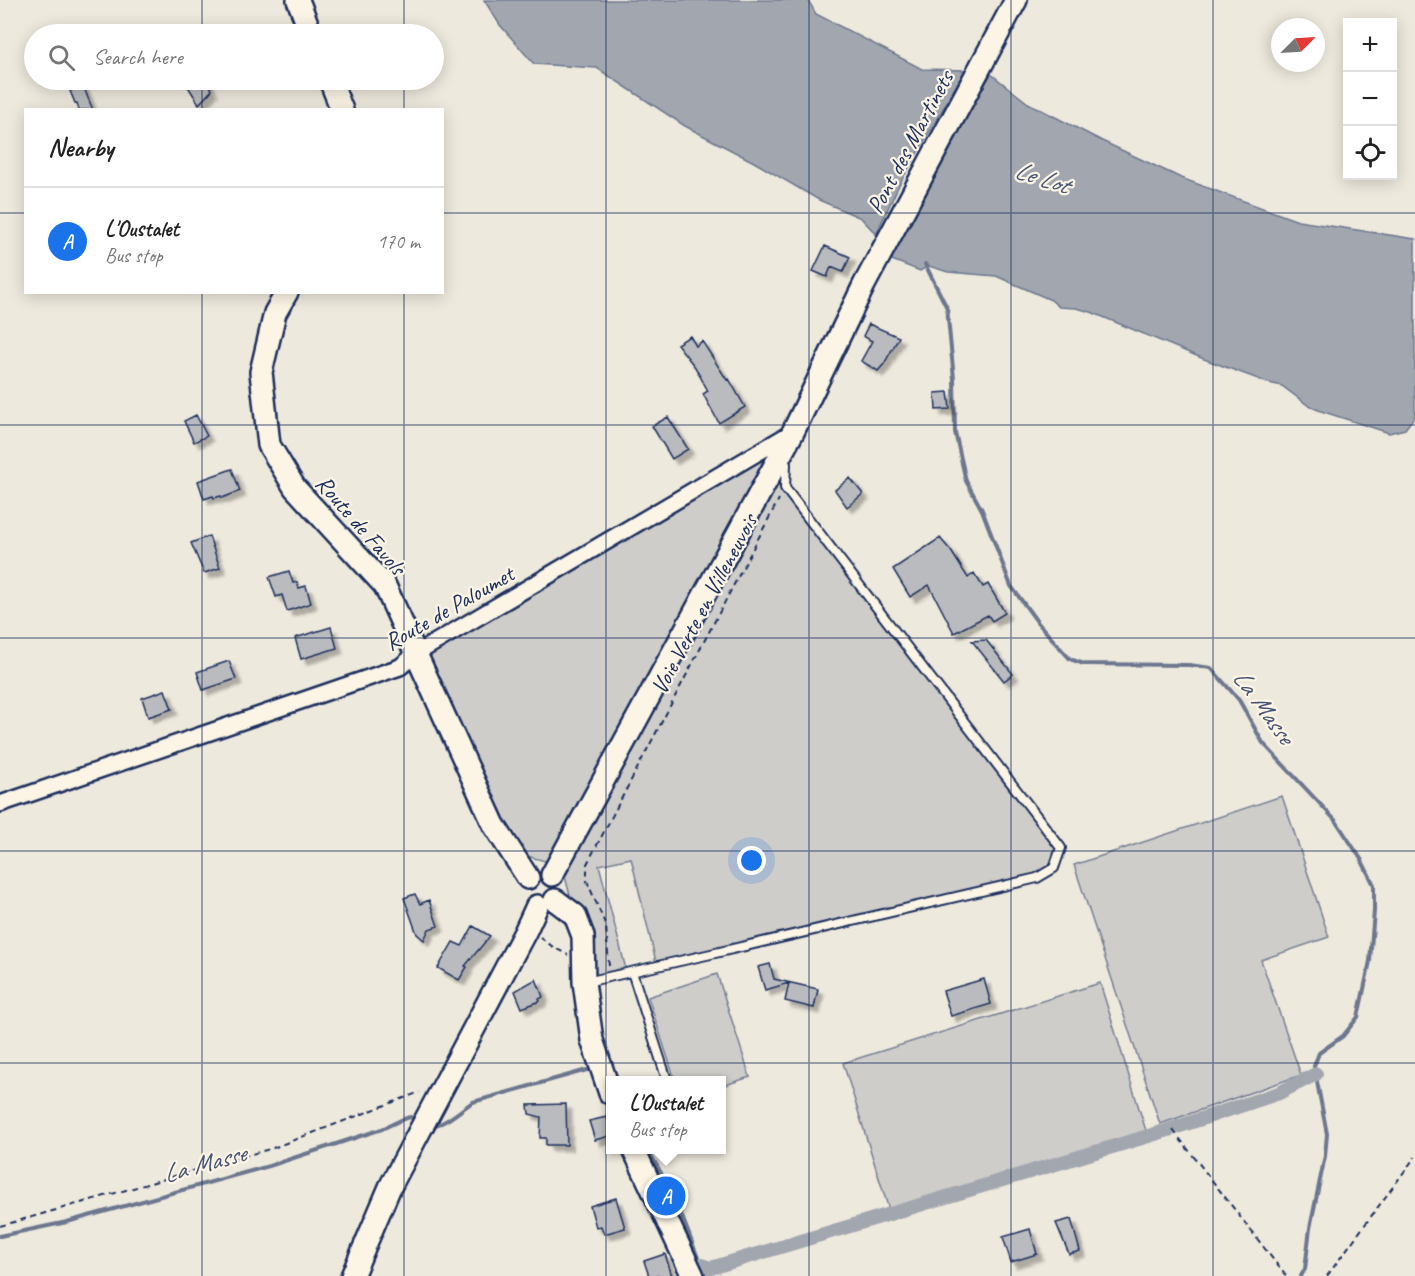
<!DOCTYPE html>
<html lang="en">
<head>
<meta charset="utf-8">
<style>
  :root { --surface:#fff; --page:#f6f6f6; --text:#222; --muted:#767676; --line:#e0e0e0; --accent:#1a73e8 }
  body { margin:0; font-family:Caveat,sans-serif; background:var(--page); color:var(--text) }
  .controls { position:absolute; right:18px; top:18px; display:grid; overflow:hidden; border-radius:0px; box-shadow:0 3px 15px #0003 }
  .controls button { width:54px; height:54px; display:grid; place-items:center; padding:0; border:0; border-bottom:2px solid var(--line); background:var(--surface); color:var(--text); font:30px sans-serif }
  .compass { position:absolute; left:1271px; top:18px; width:54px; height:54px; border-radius:50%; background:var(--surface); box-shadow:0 3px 15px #0003; rotate:66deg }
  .you { position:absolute; left:752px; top:861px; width:21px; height:21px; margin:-15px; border:4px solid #fff; border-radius:50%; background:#1a73e8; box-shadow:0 0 0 9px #1a73e833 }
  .badge { display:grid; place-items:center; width:39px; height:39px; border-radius:50%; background:var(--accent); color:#fff; font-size:20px; font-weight:700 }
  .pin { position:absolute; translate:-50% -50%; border:3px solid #fff; box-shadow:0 2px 6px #0006 }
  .popup { position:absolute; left:606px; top:1076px; width:120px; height:78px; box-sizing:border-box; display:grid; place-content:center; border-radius:0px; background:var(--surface); filter:drop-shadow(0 2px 4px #0005); font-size:20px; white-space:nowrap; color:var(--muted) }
  .popup b { font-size:22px; color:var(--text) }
  .popup::after { content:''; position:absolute; left:50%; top:100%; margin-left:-12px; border:12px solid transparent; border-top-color:var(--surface) }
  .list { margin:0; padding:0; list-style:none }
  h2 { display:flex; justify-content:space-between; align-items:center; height:78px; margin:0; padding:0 24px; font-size:26px }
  h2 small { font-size:20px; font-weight:400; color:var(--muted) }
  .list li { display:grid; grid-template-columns:39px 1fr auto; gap:18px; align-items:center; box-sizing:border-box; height:108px; padding:0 24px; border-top:2px solid var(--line) }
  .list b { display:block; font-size:22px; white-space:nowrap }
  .list p { margin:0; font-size:20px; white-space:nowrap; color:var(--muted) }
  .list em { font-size:20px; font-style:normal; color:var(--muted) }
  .icon { flex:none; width:33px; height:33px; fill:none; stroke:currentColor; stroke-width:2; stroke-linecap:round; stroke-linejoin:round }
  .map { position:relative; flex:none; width:1415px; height:1276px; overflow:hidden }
  .search { position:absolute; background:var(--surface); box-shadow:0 3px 15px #0003; left:24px; top:24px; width:420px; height:66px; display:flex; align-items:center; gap:15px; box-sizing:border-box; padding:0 21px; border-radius:33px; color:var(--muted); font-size:22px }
  .panel { position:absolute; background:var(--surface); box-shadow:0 3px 15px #0003; left:24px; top:108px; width:420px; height:186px; border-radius:0px }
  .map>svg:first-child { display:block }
  .green { fill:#cfcdca; stroke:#757e94; stroke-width:1.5 }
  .water { fill:#a2a7af; stroke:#6c778f; stroke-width:1.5 }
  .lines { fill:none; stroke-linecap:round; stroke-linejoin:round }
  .stream { stroke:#6c778f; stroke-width:4 }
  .canal { stroke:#a2a7af; stroke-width:14 }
  .building { fill:#babbbe; stroke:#1b2f5e; stroke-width:1.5; filter:url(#shadow) }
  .lane-casing { stroke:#1b2f5e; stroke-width:12 }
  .street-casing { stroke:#1b2f5e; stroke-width:20 }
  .secondary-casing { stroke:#1b2f5e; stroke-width:26 }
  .path { stroke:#1b2f5e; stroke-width:2; stroke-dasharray:6 4.5; stroke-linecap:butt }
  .lane { stroke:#fcf5e5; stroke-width:8 }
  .street { stroke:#fcf5e5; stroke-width:15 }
  .secondary { stroke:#fcf5e5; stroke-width:21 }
  .grid { fill:none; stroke:#1b2f5e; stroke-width:1.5; stroke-opacity:0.55 }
  .labels { text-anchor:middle; stroke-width:4.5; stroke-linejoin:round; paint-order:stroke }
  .street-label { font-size:24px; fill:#1b2f5e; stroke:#fcf5e5 }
  .water-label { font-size:26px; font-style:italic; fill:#445376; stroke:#fcf5e5 }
</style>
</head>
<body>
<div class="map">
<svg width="1415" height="1276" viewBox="0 0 1415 1276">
  <defs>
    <filter id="shadow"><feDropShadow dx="5.5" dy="5.5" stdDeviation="1.5" flood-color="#0004"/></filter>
  </defs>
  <rect width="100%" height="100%" fill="#eee9dd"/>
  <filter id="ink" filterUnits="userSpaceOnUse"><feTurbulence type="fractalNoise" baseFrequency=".0167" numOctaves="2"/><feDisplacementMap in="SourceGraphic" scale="12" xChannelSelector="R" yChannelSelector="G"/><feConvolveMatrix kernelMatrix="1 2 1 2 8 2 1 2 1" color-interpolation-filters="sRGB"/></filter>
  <g filter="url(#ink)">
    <!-- green -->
    <path class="green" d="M764 459 715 562 557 855 545 861 527 856 497 817 428 655Z
      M773 470 1061 848 1054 868 1037 878 657 966 631 858 599 865 627 973 584 982 575 915 561 861Z
      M1282 796 1329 937 1261 960 1301 1075 1160 1124 1074 865Z
      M717 974 750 1077 722 1086V1080H675L648 997Z
      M1100 983 1147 1134 890 1213 843 1063Z"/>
    <!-- water -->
    <path class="water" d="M484 0H808L816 14 922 69 965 70 899 185 876 234 861 218 819 200 754 162 685 126 597 68 534 64 500 25Z
      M991 74 1028 103 1102 141 1181 178 1298 221 1415 239V416L1405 429 1389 433 1321 411 1309 406 1282 386 1269 383 1204 359 1091 312 1076 308 1059 307 1051 300 996 276 948 272 929 266 920 271 887 258 946 148Z"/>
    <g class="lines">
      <!-- stream -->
      <path class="stream" d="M925 264 947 308 954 379 955 432 966 481 982 510 1011 586 1038 623 1070 659 1084 664 1189 665 1211 668 1239 700 1263 743 1336 821 1361 859 1374 885V911L1370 961 1358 1017 1343 1036 1319 1053 1314 1066 1327 1134 1325 1156 1310 1228 1305 1269 1301 1276
        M611 1071H614L618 1080
        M431 1125C443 1127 461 1109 473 1102L587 1070H595
        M648 1150 674 1196 705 1276
        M0 1236 67 1222 269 1166 382 1129 401 1120 410 1117 416 1119"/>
      <!-- canal -->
      <path class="canal" d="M701 1265 711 1268 1165 1131 1279 1093 1316 1074"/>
    </g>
    <!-- building -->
    <path class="building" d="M184 80H207L212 90 199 104Z
      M83 85 88 98 93 110H79L77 103H75L70 91Z
      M825 246 850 257 843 272 831 267 827 277 813 271Z
      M869 324 899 337 884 364 878 371 861 361 872 341 863 336Z
      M690 336 696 346 702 341 727 380 729 379 745 407 719 423 703 394 708 391 695 367 677 344Z
      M948 392 950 409 936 410 935 393Z
      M196 415 207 436 194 442 184 421Z
      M668 417 688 449 672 459 652 426Z
      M232 469 240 491 222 498 221 496 214 498 213 496 204 499 198 481Z
      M850 478 863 494 847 507 835 490Z
      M209 536 220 568 204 573 191 543Z
      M940 538 951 551 968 578 974 573 983 587 988 584 1005 613 992 621 988 615 954 633 929 585 910 597 893 569Z
      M289 571 293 583 297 582 299 588 306 586 311 603 287 611 282 595 276 597 269 577Z
      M331 627 337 648 301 659 295 638Z
      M986 640 1013 674 1004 681 972 641Z
      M229 661 236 679 203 690 197 672Z
      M165 690 172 709 148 717 142 698Z
      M415 894 420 904 429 900 438 926 429 929 424 940 417 934 404 898Z
      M473 926 490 936 465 966 467 967 459 980 438 968 453 942 462 946Z
      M770 964 774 979 818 989 814 1008 785 1001 789 983 765 990 758 967Z
      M536 979 543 997 539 999 540 1001 522 1008 515 991Z
      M984 979 991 1004 951 1016 943 991Z
      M566 1104 567 1145H546V1138H540L541 1117 529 1114 528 1105Z
      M607 1117 610 1126V1136L595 1140 589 1121Z
      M616 1198 625 1228 604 1234 601 1226 596 1227 590 1206Z
      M1071 1219 1080 1251 1069 1254 1056 1223Z
      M1030 1229 1037 1254 1011 1262 1003 1237Z
      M665 1254 672 1276H649L644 1261Z"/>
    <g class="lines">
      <defs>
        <path id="lane" d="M632 972 667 1080
          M586 982 711 954 1037 878 1054 868 1061 848 785 488 786 464 782 460"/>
        <path id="street" d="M0 804 400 667 417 653 791 433"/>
        <path id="secondary" d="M298 0 311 34
          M330 80 342 110
          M287 292 275 313 261 372 269 445 295 488 385 586 494 825 528 878
          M552 875 793 432 864 285 1016 0
          M555 900 575 915 583 936 584 982 592 1040 610 1093
          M634 1150 693 1276
          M352 1276 390 1187 525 932 537 906"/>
      </defs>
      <!-- lane casing -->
      <use href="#lane" class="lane-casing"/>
      <!-- street casing -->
      <use href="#street" class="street-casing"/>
      <!-- secondary casing -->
      <use href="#secondary" class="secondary-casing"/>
      <!-- path -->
      <path class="path" d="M540 937 553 947 568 955
        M609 966 606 926 587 881V864L779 499
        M1173 1130 1286 1276
        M0 1226 273 1148 420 1092
        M1327 1276 1415 1157"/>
      <!-- lane -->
      <use href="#lane" class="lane"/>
      <!-- street -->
      <use href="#street" class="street"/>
      <!-- secondary -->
      <use href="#secondary" class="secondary"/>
    </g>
  </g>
  <!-- grid -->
  <path class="grid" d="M202 0V34M404 0V34M606 0V1276M809 0V1276M1011 0V1276M1213 0V1276M202 80V110M404 80V110M0 213H26M442 213H1415M202 292V1276M404 292V1276M0 425H1415M0 638H1415M0 851H1415M0 1063H1415"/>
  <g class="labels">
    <!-- street labels -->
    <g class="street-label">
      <text transform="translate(910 142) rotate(-62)" y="8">Pont des Martinets</text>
      <text transform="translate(361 525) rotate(49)" y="8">Route de Favols</text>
      <text transform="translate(704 604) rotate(-62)" y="8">Voie Verte en Villeneuvois</text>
      <text transform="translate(449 608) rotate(-30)" y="8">Route de Paloumet</text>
    </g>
    <!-- water labels -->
    <g class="water-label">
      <text transform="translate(1042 177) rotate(18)" y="9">Le Lot</text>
      <text transform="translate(1264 706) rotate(54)" y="9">La Masse</text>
      <text transform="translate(204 1163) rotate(-15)" y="9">La Masse</text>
    </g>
  </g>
</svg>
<div class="controls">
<button>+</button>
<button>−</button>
<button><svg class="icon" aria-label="locate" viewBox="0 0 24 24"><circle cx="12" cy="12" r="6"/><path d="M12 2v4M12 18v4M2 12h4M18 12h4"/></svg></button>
</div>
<svg class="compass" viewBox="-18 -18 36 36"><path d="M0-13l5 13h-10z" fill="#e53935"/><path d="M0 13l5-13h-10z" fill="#767676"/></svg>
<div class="you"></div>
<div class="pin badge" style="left:666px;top:1196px">A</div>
<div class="popup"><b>L'Oustalet</b>Bus stop</div>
<div class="search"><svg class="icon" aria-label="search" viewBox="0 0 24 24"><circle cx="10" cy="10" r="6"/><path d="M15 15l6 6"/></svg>Search here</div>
<section class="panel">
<h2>Nearby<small></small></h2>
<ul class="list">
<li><span class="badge">A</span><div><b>L'Oustalet</b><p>Bus stop</p></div><em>170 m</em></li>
</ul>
</section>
</div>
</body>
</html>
